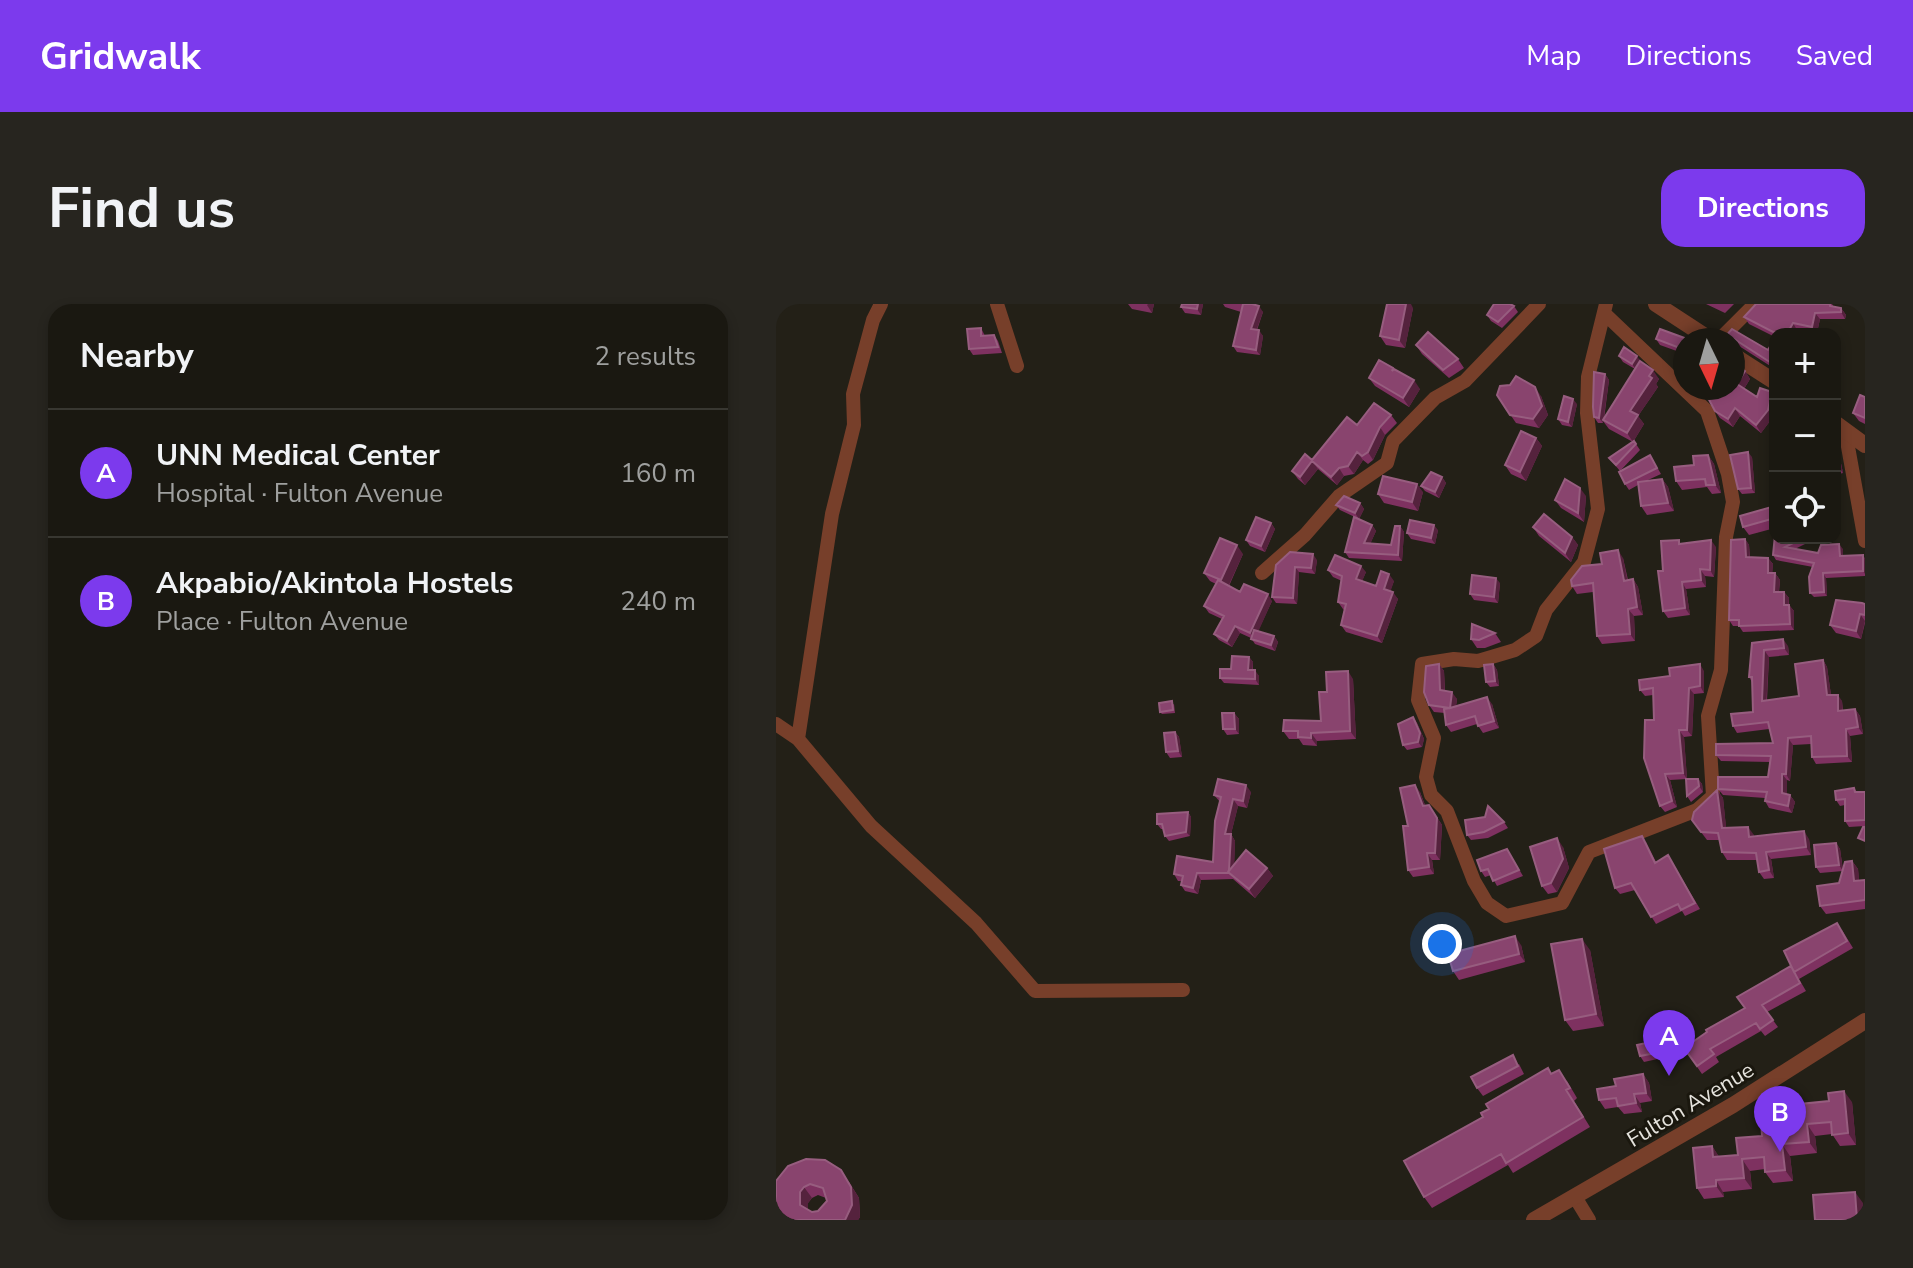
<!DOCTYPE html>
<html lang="en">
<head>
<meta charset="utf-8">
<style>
  :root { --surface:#1a1811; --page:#27251f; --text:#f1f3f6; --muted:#9fa09f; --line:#383731; --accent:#7c3aed }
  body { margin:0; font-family:"Nunito Sans",sans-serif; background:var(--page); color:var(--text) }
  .controls { position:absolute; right:24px; top:24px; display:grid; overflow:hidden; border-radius:16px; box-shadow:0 4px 12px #0003 }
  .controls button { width:72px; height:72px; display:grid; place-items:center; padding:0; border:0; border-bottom:2px solid var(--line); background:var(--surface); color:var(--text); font:40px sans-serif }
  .compass { position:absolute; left:897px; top:24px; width:72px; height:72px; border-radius:50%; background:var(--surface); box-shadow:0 4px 12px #0003; rotate:175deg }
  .you { position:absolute; left:666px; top:640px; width:28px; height:28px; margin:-20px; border:6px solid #fff; border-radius:50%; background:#1a73e8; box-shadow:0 0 0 12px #1a73e833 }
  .badge { display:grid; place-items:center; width:52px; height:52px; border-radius:50%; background:var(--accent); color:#fff; font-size:26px; font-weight:700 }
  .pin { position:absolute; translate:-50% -66px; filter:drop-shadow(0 2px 4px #0008) }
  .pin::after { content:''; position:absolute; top:42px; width:28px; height:24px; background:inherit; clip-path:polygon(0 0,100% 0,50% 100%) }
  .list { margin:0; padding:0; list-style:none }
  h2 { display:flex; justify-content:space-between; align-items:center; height:104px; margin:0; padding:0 32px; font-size:34px }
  h2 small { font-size:26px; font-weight:400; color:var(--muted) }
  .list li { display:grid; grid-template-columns:52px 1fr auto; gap:24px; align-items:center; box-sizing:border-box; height:128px; padding:0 32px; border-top:2px solid var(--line) }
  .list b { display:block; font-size:30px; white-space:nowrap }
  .list p { margin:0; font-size:26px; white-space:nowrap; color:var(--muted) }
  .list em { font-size:26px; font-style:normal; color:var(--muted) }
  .icon { flex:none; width:44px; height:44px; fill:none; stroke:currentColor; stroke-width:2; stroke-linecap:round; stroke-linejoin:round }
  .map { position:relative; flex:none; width:1089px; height:916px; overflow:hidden; border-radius:24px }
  header { display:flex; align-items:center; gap:48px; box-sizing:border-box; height:112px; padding:0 40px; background:var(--accent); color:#fff }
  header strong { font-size:38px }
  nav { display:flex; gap:44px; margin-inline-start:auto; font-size:28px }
  .intro { display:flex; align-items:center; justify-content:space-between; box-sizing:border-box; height:192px; padding:0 48px }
  h1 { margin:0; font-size:56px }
  .button { padding:20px 36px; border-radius:24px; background:var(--accent); color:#fff; font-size:28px; font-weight:700 }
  main { display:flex; gap:48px; padding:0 48px }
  aside { flex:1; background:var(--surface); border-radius:24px; box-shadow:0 4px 12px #0003 }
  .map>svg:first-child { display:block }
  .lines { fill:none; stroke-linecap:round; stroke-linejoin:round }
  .minor { stroke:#773f2a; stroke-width:14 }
  .tertiary { stroke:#773f2a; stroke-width:16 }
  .wall { fill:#7e3160; fill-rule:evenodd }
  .shaded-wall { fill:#55223d }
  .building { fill:#89446e; stroke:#975d7f; stroke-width:2; fill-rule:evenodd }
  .labels { text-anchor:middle; stroke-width:6; stroke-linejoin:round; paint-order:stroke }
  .street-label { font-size:22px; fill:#e5e3dd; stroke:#1a170e }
</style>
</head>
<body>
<header>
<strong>Gridwalk</strong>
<nav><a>Map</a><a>Directions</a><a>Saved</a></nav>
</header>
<div class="intro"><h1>Find us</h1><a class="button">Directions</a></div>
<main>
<aside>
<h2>Nearby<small>2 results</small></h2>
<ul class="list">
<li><span class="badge">A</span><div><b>UNN Medical Center</b><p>Hospital · Fulton Avenue</p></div><em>160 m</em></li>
<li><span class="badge">B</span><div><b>Akpabio/Akintola Hostels</b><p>Place · Fulton Avenue</p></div><em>240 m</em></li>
</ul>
</aside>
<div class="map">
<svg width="1089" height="916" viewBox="0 0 1089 916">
  <rect width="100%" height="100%" fill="#232017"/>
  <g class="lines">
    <!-- minor -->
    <path class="minor" d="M221 0 241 62
      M830 11 931 107 952 170 957 198 950 233 945 366 932 412 937 492 921 506 813 548 786 599 730 612 711 599 698 577 671 507 655 491 650 473 658 434 642 396 646 360 678 355 702 357 739 346 760 332 770 306 808 258 822 205 811 109 812 73 830 0
      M943 36 979 0
      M1069 126 1089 237
      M486 269 529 231 563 192 611 159 617 137 659 94 689 77 763 0
      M0 420 22 435 95 522 200 619 259 687 407 686
      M22 435 56 210 78 121 77 90 97 16 105 0
      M799 893 813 916"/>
    <!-- tertiary -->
    <path class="tertiary" d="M880 0 935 36
      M957 51 999 78
      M1059 119 1089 141
      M758 916 957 801 1089 717"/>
  </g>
  <!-- wall -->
  <path class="wall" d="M352 0H378L376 9 356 5Z
    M406 0H427L425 11 409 9 405 3Z
    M447 0H476L487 8 481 26 487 32 484 51 461 48 457 42 465 8 449 3Z
    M930 0H958L949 9Z
    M980 0H1056L1058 3 1065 4 1070 11 1069 15H1044L1041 29 1021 26 1019 30H999V33L973 20 968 13Z
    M738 2 742 8 726 24 715 17 711 11Z
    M637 4 629 44 610 41 604 32Z
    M205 24 209 32 218 31 222 37 226 49 197 51 193 45Z
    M956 25 992 46 999 34V65L963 42H957V36H948L947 35Z
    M880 35 909 36V50L884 41Z
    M640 41 682 55 688 64 673 74 646 50Z
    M843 52 865 58 883 75 880 80 882 83 862 112 868 120 857 138 833 125 827 117V119H822L818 113 829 70 833 76 828 115 859 65 847 58Z
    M969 67 974 75 968 85 981 93 996 88 999 92 997 113 985 129 964 112 957 123 944 114 939 107Z
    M593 74 644 85 633 103 599 82Z
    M721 91 765 92 772 111 763 124 740 119Z
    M1089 93V120L1083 117 1077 109Z
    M801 100 796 123 786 121 782 115Z
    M615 111 621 119 609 131 597 156 592 160 587 156 578 170 568 172 561 181 542 165 529 181 522 175 516 167 536 156 581 121Z
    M760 134 766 142 750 177 735 170 729 161Z
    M858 137 864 146 844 167 833 154Z
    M1059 141 1062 145 1067 169 1059 171Z
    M874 151 885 170 872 176 886 175 892 183 898 207 871 211 865 202 862 181 853 186 849 180Z
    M932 151 938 160 945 189 936 190 931 183 906 186 900 177 918 161Z
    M976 153 979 189 966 190 962 185Z
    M666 173 670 179 663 194 649 187 645 182Z
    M647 188 642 207 608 199 602 190Z
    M810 192 808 218 785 204 779 196Z
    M584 199 588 205 583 215 564 206 560 201Z
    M999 202V224L973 231 967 223Z
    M495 219 499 225 489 248 474 242 470 236Z
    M596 221 600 227 594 240 615 241 624 222 628 228 626 257 573 254 569 248Z
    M757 223 796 233 802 241 795 258 763 232Z
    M662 226 659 240 635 235 631 229Z
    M999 231 1028 234 1031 239 1019 245 1042 249 1067 245V252L1087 251 1089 255V272L1050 274 1051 292 1038 293 1034 289 1037 263 1000 256 997 251Z
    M969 235 973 241 974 253 992 254 997 260 996 269H999L1004 276 1003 288H1008L1013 294V301L1018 307V326L967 328 963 322H957L953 316Z
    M906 240 940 243 938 273 929 272 930 283 910 285 914 311 892 314 887 307V267Z
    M467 250 453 282 464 288 496 297 482 327 498 332 502 338 499 347 479 340 475 334 464 329 456 343 443 336 438 330 446 315 433 309 428 302 440 280 434 277 428 269Z
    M847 254 852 276 857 275 862 283 867 311 858 312 859 337 826 340 821 332 817 288 801 290 796 282 826 260Z
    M541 256 539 270 523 268 521 300 500 299 496 293 500 261Z
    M552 266 590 268 586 277 600 282 618 277 614 287 622 295 606 339 570 328 565 321 568 306 567 305 562 298 566 277 557 273Z
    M724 279 722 299 698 296 694 290Z
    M1089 300V319L1085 335 1060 329 1054 321Z
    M719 329 725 338 709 344H701L695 335Z
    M976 339 1012 342 1013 351 993 353 991 396 1023 392 1047 356 1051 363 1055 391 1066 397 1067 407 1079 405 1084 412 1087 430 1074 432 1076 458 1040 460 1036 453 1035 440 1017 441 1014 477 1011 476V490L1014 491 1019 498 1016 509 993 504 989 497V494L947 491 942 485 992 473 994 458 945 457 940 451 997 439 993 425 961 429 957 422 977 408 976 378 973 373Z
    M473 353 477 358V366L483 372V381L448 379 444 374Z
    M663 360 668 367 669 387 681 395 680 402 716 400 723 424 707 429 701 420 675 428 670 421 669 409 658 408 653 401Z
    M717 360 721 366 723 382 714 383 710 378Z
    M928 367V389L918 390 916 432 908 433 911 475 894 476 901 503 889 508 884 502 877 391 869 392 864 386 894 372Z
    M577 375 580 435 541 437V442L527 441 523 435H513L507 427 545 417 551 388Z
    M398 400 399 409 386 410 384 408Z
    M458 409 463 415V430L451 431 447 425Z
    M637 413 641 419 648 435 646 443 631 446 627 441Z
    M399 428 403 433 406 453 394 454 390 448Z
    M922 475 926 480 927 488 915 498 911 492Z
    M1078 484 1081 488H1089V522L1073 523 1069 517V501L1064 502 1060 496Z
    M941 486 947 494 950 524 978 531V533L1033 535 1035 551 995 555 998 574 988 575 983 568 981 556H951L946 548 944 536H931L916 516Z
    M475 488 471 504 462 502 455 530 459 537 458 560 491 564 497 572 479 594 457 575 425 576 422 590 409 587 405 581 406 577H402L398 570 437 558 444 498 438 491Z
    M644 488 649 501H653L666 521 664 556H656L658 570 637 573 632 566V522Z
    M412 508 415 513 414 532 393 537 389 532 387 525H385L381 520Z
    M728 518 732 524 712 534 695 536 691 531Z
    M870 538 880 558 892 551 924 605 909 612 906 607 880 620 859 586 844 590 839 584Z
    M1060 539 1064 545 1067 566 1076 557 1082 565 1083 577 1089 576V605L1050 610 1044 602 1063 579 1067 567 1044 569 1040 563Z
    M787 543 793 564 781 588 772 590 766 582Z
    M731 545 747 572 721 582 715 571 709 573 705 567Z
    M1066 626 1077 644 1023 675 1030 687 991 708 1002 723 989 732 985 727 940 753 943 758 926 770 908 744 969 704 1015 662Z
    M745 641 749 658 683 676 677 667Z
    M814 646 828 722 797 727 789 716Z
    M906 738 909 749 868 758 864 752Z
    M743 760 748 770 707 792 701 784Z
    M776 770 791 777 801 794 798 797 814 823 737 869 732 861 656 904 648 893 707 813Z
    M867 770 873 779 876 797 864 799 866 808 848 810 842 803 829 805 823 796 840 782Z
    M1076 798 1080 841 1064 842 1056 830 1039 832 1041 849 1014 852 1017 877 997 879 989 868V865L974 867 976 885 947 888 948 893 928 895 921 884 936 842 943 853 962 851 986 832 1004 814 1008 820 1026 818Z
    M73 878 83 894 84 913 82 916H4L0 880ZM42 891 50 894 51 897 42 907 36 908 32 906V899L36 894Z"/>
  <!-- shaded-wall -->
  <path class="shaded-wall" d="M372 0H378L376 9 371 1Z
    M422 0H427L425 11 421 5Z
    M630 0H635L637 4 629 44 623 36Z
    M483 2 487 8 479 30 475 25Z
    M1065 4 1070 11 1069 15 1065 8Z
    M1039 9 1044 15 1041 29 1036 23Z
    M1017 19 1021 26 1019 30H1011Z
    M483 26 487 32 484 51 480 46Z
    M861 52 865 58 860 66 856 60Z
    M877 66 883 75 880 80 882 83 862 112 868 120 857 138 851 129 854 107Z
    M969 67 974 75 966 88 961 80Z
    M829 70 833 76 827 119 823 114Z
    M638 76 644 85 633 103 627 94Z
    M759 83 765 92 772 111 763 124 757 115Z
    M996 88 999 92 997 113 985 129 980 121Z
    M797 95 801 100 796 123 792 118Z
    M959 104 964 112 957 123 952 115Z
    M604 123 609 131 597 156 592 148Z
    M760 134 766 142 750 177 744 168Z
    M1059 141 1062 145 1067 169 1062 162Z
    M581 148 587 156 578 170 572 162Z
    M972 148 976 153 979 189 975 184Z
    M932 151 938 160 945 189 939 181Z
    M536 157 542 165 529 181 524 173Z
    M563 164 568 172 561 181 555 173Z
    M666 173 670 179 663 194 659 188Z
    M886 175 892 183 898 207 892 199Z
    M641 180 647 188 642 207 636 198Z
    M804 184 810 192 808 218 802 209Z
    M584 199 588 205 583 215 579 209Z
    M495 219 499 225 489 248 485 242Z
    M596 221 600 227 592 245 588 239Z
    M658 221 662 226 659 240 655 234Z
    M624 222 628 228 626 257 622 251Z
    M796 233 802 241 795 258 789 249Z
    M969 235 973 241 974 260 970 253Z
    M935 236 940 243 938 273 934 266Z
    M1063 240 1067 245V257L1064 252Z
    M461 241 467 250 451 285 445 276Z
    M842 246 847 254 853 285 848 277Z
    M537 250 541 256 539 270 535 264Z
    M1087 251 1089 255V270L1087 267Z
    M992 254 997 260 996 275 992 269Z
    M585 262 590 268 584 282 580 275Z
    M519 263 523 268 521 300 517 294Z
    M924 265 929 272 930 283 925 276Z
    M999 269 1004 276 1002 294 998 288Z
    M1047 269 1050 274 1051 292 1048 288Z
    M613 270 618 277 613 292 608 285Z
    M720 274 724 279 722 299 718 293Z
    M857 275 862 283 867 311 861 303Z
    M906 278 910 285 914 311 909 304Z
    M617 288 622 295 606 339 601 332Z
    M1008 288 1013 294 1012 308 1008 301Z
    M492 290 496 297 479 335 474 329Z
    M1013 301 1018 307V326L1014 320Z
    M852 305 858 312 859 337 854 330Z
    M1084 310 1089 317 1085 335 1080 327Z
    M459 322 464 329 456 343 451 337Z
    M498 332 502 338 499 347 495 341Z
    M1007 335 1012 342 1013 351 1008 344Z
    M988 346 993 353 990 403 986 397Z
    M473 353 477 358 476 372 472 366Z
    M1047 356 1051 363 1056 398 1051 391Z
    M663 360 668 367 669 393 664 386Z
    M717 360 721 366 723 382 719 377Z
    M924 360 928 367V389L924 382Z
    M479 366 483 372V381L479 375Z
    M572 367 577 375 580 435 574 427Z
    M913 384 918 390 916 432 911 426Z
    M676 388 681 395 679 411 674 404Z
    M1062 391 1066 397 1067 414 1062 407Z
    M711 393 716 400 723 424 718 417Z
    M1079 405 1084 412 1087 430 1082 423Z
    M458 409 463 415V430L459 425Z
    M637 413 641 419 648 435 646 443 642 438Z
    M1070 425 1074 432 1076 458 1071 452Z
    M903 426 908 433 911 475 907 469Z
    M399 428 403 433 406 453 402 447Z
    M535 429 541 437V442L535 434Z
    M1012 434 1017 441 1014 477 1010 470Z
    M889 470 894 476 901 503 896 497Z
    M1006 470 1011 476V496L1006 489Z
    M922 475 926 480 927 488 923 482Z
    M470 481 475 488 471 504 467 497Z
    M639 481 644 488 652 509 647 502Z
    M941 486 947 494 951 532 946 524Z
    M1014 491 1019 498 1016 509 1012 502Z
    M457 495 462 502 455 530 459 537 458 573 453 569 449 530Z
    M653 501 666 521 664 556 659 549Z
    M412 508 415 513 414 532 410 528Z
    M972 523 978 531V541L973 533Z
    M1028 527 1033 535 1035 551 1030 543Z
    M781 534 787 543 793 564 781 588 775 579Z
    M1060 539 1064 545 1067 567 1063 561Z
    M990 548 995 555 998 574 993 566Z
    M651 549 656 556 658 570 653 563Z
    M1076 557 1082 565 1084 585 1078 577Z
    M491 564 497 572 479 594 473 585Z
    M421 569 425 576 422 590 417 584Z
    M739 632 745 641 749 658 743 650Z
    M806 635 814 646 828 722 820 710Z
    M902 732 906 738 909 749 905 744Z
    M867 770 873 779 876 797 870 789Z
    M1068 787 1076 798 1080 841 1072 829Z
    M858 790 864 799 866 808 860 799Z
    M1031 820 1039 832 1041 849 1033 838Z
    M1006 840 1014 852 1017 877 1009 866Z
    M936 842 944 854 937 853Z
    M966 855 974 867 976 885 968 874Z
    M65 866 83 894 84 913 82 916H69Z
    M940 876 947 888 948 893 940 882Z
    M28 883 36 894 32 899V912L24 901V888Z
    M1079 888 1087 899 1088 916H1081Z"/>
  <!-- building -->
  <path class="building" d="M406 0H422L421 5 405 3Z
    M467 0H476L483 2 475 25 483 26 480 46 457 42Z
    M611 0H630L623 36 604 32Z
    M718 0H734L738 2 722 18 711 11Z
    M980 0H1054V2L1065 4V8L1039 9 1036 23 1017 19 1011 30H1001L968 13Z
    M205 24V32L218 31 222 43 193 45 191 25Z
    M884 25 914 36H909V46L880 35Z
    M956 25 992 46 999 34V55L997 60 958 35H947Z
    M652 28 682 55 667 66 640 41Z
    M848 43 861 52 856 60 843 52Z
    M603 56 617 64 616 67 618 65 638 76 627 94 593 74Z
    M864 57 877 66 873 72 876 74 854 107 862 111 851 129 827 116Z
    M957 60 969 67 961 80 981 93 984 84 996 88 992 106 980 121 959 104 952 115 939 107 930 90 934 84H957Z
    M818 68 829 70 823 114 818 113 817 103Z
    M740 72 759 83 766 102 757 115 734 111 721 91 724 82 734 81Z
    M1084 91 1089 93V114L1077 109Z
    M788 92 797 95 792 118 782 115Z
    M598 99 615 111 604 123 592 148 586 152 581 148 572 162 563 164 555 173 536 157 524 173 516 167 529 150 536 156 571 113 581 121Z
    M745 127 760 134 744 168 729 161Z
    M858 137 860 140 840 161 833 154Z
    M1059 146 1062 162 1059 163Z
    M972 148 975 184 962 185 954 151Z
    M874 151 881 164 849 180 843 168Z
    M932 151 939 181H930L929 175 900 177 898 163 918 161 917 152Z
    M655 168 666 173 659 188 645 182Z
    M607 172 641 180 636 198 602 190Z
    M789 175 804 184 802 209 779 196Z
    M886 175 892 199 865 202 862 178Z
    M568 192 584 199 579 209 560 201Z
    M999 202V214L967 223 964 212Z
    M768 210 796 233 789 249 757 223Z
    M480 213 495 219 485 242 470 236Z
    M578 213 596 221 588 239 615 241 619 222H624L622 251 569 248Z
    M634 216 658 221 655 234 631 229Z
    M999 231V234H1027L1009 243 1042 249 1045 241 1063 240 1064 252 1087 251V267L1047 269 1048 288 1034 289 1033 273 1038 259 997 251Z
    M444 234 461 241 445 276 428 269Z
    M969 235 970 253 992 254V269H999L998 288H1008V301H1013L1014 320 963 322V316H953L955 236Z
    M903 236V240L935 236 934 266 924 265 925 276 906 278 909 304 887 307 882 267H887L885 237Z
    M842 246 848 277 857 275 861 303 852 305 854 330 821 332 817 279 796 282 795 276 806 262 826 260 824 249Z
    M514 248 537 250 535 264 519 263 517 294 496 293 500 261Z
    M559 251 585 262 580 275 600 282 605 267 613 270 608 285 617 288 601 332 565 321 570 300 562 298 566 272 552 266Z
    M696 271 720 274 718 293 694 290Z
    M442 276 464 288 468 280 492 290 474 329 459 322 451 337 438 330 448 312 428 302Z
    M1060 296 1086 299 1089 300V311L1084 310 1080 327 1054 321Z
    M696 320 719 329 703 336 695 335Z
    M478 326 498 332 495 341 475 335Z
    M1007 335 1008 344 988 346 986 397 1023 392 1019 360 1047 356 1051 391H1062V407L1079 405 1082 423 1070 425 1071 452 1036 453 1035 432 1012 434 1010 470H1006V489L1014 491 1012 502 989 497 991 488 942 485V473H992L995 452 940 451V440L997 439 992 418 957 422 955 410 977 408 976 373H973L976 339Z
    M456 352 473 353 472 366H479V375L444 374V365H455Z
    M663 360 664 386 676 388 674 404 711 393 718 417 702 422 699 412 670 421 668 405 674 404 653 401 648 388 650 362Z
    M717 360 719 377 710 378 708 361Z
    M924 360V382L913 384 911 426H903L907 469 889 470 896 497 884 502 868 454 869 416H878L877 384 864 386 863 376 894 372 893 364Z
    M572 367 574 427 535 429V434L522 433V427H507L508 416 545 417 543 388H551L550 368Z
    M396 397 397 406 384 408 383 399Z
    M446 409H458L459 425H447Z
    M637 413 644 429 642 438 627 441 622 420Z
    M399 428 402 447 390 448 388 429Z
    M442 475 470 481 467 497 457 495 449 530H455L453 566 452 568 453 569H421L417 584 405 581 407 572 398 570 401 552 437 558 439 517 445 493 438 491Z
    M910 475H922L923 482 911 492Z
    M639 481 647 502 653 501 661 514 659 549H651L653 563 632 566 627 522H632L624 484Z
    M1078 484 1079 488H1089V516L1069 517V495L1060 496 1059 487Z
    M941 486 946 524 972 523 973 533 1028 527 1030 543 990 548 993 566 983 568 980 549 946 548 942 529 925 528 916 516 918 508Z
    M712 502 728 518 708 528 691 531 689 516 709 513Z
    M412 508 410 528 389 532 386 520H381V510Z
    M1087 523H1089V537L1082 534Z
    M866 532 879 559 892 551 919 599 905 606 902 600 875 613 855 579 839 584 828 545Z
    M781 534 787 555 775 579 766 582 754 543Z
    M1060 539 1063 561 1040 563 1038 541Z
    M731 545 743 566 717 577 712 565 705 567 701 556Z
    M470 546 491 564 473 585 452 568Z
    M1076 557 1078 577 1089 576V596L1044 602 1041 582 1063 579 1069 558Z
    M1061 619 1071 637 1018 668 1008 647Z
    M739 632 743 650 677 667 672 650Z
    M806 635 820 710 789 716 775 640Z
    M1015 662 1024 679 986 701 997 716 984 725 980 719 934 745 938 750 921 762 908 744 931 728 930 726 969 704 961 693Z
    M902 732 905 744 864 752 861 741Z
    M737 751 742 762 701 784 695 773Z
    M772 764 775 770 783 766 794 784 790 786 807 813 730 859 725 850 648 893 628 857 707 813 705 809 713 805 710 800Z
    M867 770 870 789 858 790 860 799 842 802 840 794 823 796 821 785 840 782 838 775Z
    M1068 787 1072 829 1056 831 1055 818 1031 820 1033 838 1006 840 1009 866 989 868 988 853 966 855 968 874 940 876V882L921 884 917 844 936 842 937 853 962 851 960 834 986 832 985 816 1004 814V820L1026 818 1024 800 1053 797 1052 789Z
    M30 855 49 856 65 866 75 883 76 901 69 916H4L2 914 0 907V877L12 862ZM34 880 47 884 51 897 42 907 36 908 24 901V888L28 883Z
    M1079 888 1081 916H1039L1037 891Z"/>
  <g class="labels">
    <!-- street labels -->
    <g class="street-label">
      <text transform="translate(914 800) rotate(-31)" y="8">Fulton Avenue</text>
    </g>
  </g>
</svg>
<div class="controls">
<button>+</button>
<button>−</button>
<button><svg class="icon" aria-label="locate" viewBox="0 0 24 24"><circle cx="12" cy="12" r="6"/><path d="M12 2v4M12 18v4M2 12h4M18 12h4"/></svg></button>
</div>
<svg class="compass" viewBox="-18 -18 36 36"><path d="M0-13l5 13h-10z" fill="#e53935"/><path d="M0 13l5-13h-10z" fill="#9fa09f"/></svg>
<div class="you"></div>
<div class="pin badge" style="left:893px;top:772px">A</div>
<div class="pin badge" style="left:1004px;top:848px">B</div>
</div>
</main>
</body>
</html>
